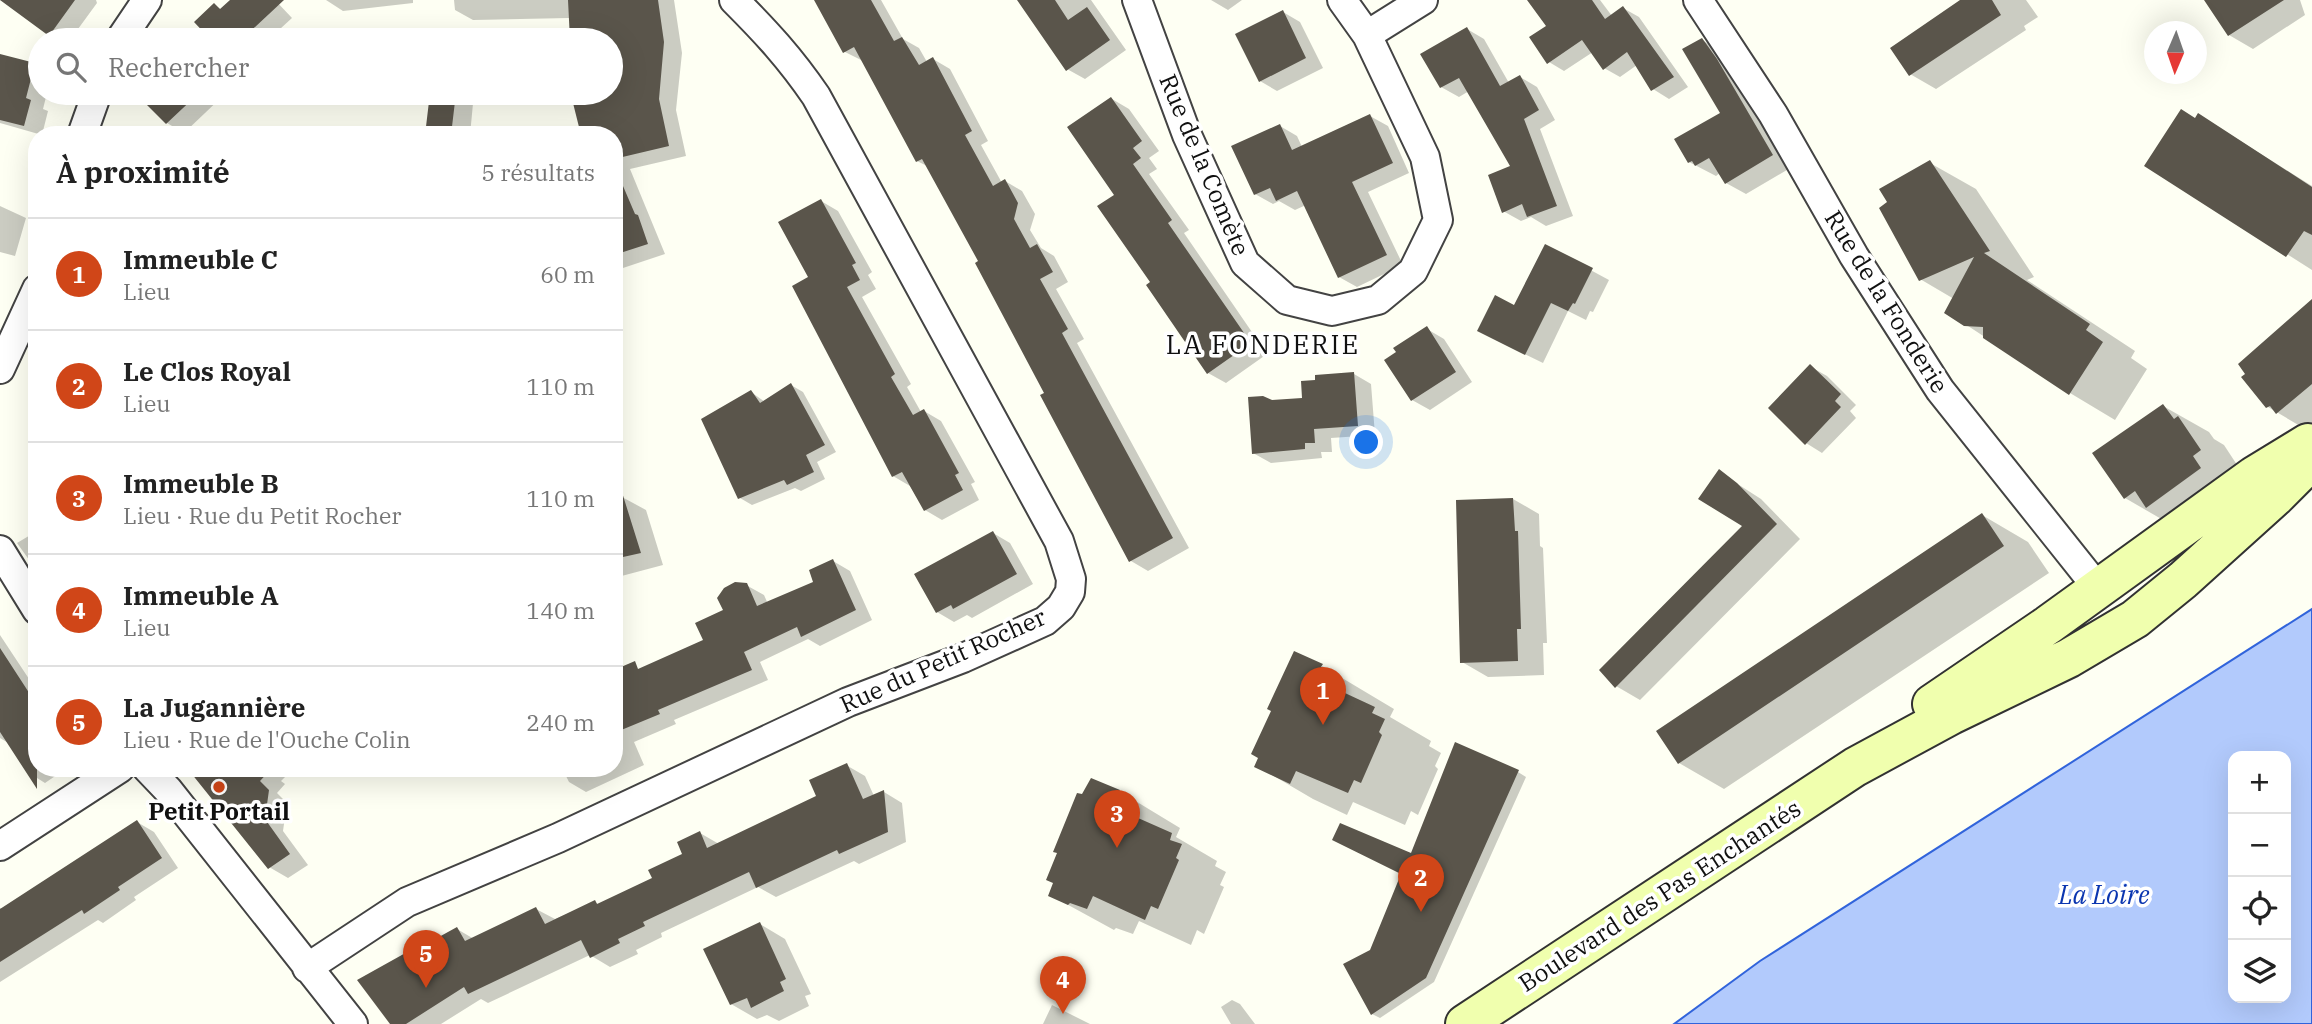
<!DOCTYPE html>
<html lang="fr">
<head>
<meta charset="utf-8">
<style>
  :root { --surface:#fff; --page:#f2f2f2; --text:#222; --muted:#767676; --line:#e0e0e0; --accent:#d04618 }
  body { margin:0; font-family:"IBM Plex Serif",serif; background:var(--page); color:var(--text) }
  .controls { position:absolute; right:21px; bottom:21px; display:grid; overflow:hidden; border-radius:14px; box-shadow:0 7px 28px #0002 }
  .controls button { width:63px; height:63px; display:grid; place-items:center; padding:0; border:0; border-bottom:2px solid var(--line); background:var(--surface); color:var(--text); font:35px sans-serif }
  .compass { position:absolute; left:2144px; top:21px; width:63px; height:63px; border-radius:50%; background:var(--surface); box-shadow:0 7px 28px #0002; rotate:182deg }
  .you { position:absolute; left:1367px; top:443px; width:24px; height:24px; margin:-18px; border:5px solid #fff; border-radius:50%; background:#1a73e8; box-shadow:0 0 0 10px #1a73e833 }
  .badge { display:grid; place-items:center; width:46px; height:46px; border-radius:50%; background:var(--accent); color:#fff; font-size:23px; font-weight:700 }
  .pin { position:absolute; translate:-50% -58px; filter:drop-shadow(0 2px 4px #0008) }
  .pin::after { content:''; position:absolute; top:37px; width:24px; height:21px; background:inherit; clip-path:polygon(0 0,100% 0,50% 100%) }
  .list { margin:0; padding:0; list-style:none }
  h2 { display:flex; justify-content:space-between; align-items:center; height:91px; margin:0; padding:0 28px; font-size:30px }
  h2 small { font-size:23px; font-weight:400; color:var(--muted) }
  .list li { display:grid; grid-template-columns:46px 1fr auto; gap:21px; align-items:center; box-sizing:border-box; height:112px; padding:0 28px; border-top:2px solid var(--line) }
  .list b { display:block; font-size:26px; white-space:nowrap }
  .list p { margin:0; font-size:23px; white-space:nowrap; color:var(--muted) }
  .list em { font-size:23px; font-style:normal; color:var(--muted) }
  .icon { flex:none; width:38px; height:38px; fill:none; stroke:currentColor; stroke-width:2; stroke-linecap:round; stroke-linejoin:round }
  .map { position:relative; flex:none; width:2312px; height:1024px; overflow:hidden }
  .search { position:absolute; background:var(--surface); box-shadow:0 7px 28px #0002; left:28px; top:28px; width:595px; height:77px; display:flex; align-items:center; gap:18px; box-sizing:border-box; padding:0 24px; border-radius:38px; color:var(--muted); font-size:26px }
  .panel { position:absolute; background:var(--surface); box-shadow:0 7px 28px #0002; left:28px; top:126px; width:595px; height:651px; border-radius:28px }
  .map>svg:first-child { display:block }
  .water { fill:#b2cafc; stroke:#3164db; stroke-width:2; fill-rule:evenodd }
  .shadow { fill:#0003 }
  .building { fill:#5a554b }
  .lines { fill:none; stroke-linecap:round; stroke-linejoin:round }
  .street-casing { stroke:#434343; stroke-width:32 }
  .secondary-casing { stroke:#323232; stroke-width:42 }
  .street { stroke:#fff; stroke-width:28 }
  .secondary { stroke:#f0ffae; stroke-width:38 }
  .poi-dot { fill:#d04618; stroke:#fff; stroke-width:2.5 }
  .labels { text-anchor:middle; stroke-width:7; stroke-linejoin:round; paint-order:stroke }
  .street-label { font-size:24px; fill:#101010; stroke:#fff }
  .poi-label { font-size:24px; font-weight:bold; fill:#101010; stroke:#fff }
  .neighbourhood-label { font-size:26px; letter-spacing:2px; fill:#101010; stroke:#fff }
  .water-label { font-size:26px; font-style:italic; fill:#0b36b0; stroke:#fff }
</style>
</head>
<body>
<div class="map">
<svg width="2312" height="1024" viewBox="0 0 2312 1024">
  <rect width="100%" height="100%" fill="#fefff3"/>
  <!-- water -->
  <path class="water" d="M2312 609V1024H1674L1760 961ZM2233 756H2286V998H2233Z"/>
  <!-- shadow -->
  <path class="shadow" d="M20 0H96L97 3 70 40H60L50 34Z
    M233 0H275L292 18 268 40H207L211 37 214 5 222 10Z
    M326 0H413V3L343 11Z
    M454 0H674L682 53 676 110 686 156 630 169 665 254 620 269 614 265V135H583L573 93H611V40H572L570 18 473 20 455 10Z
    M816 0H881L903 39 919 48 927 62 933 59 950 69 988 141 981 145 1002 183 1005 181 1022 191 1035 214 1030 230 1041 248 1054 256 1068 282 1056 289 1084 339 1077 343 1189 548 1148 571 1131 561 981 262 929 167 917 161 863 61 845 52Z
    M1019 0H1091L1126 50 1085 79 1067 69Z
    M1211 0H1242L1228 10Z
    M1529 0H1600L1612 16 1623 8 1639 17 1688 87 1669 99 1653 89 1637 65 1620 77 1604 68 1593 52 1564 71 1549 62 1548 27Z
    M1963 0H2026L2038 17 2024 26 2026 30 1936 89 1910 74Z
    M2206 0H2300L2305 15 2253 49 2229 35Z
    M1283 12 1300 22 1323 68 1277 91 1260 81Z
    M1467 29 1484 39 1509 83 1520 77 1537 87 1555 120 1540 129 1573 216 1546 226 1531 217 1521 221 1503 211 1512 167 1469 91 1459 97 1441 87Z
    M1702 40 1721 51 1792 167 1746 194 1726 183 1720 173 1716 176 1689 162 1722 114Z
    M0 61 34 64 40 68V93H47L43 109 48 111 42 135 0 123Z
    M153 93H226L184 133 167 123 145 100Z
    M431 93H474L470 135H426Z
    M1112 99 1129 109 1159 151 1149 158 1157 169 1149 174 1189 230 1184 233 1267 354 1226 383 1208 373 1153 282 1117 195Z
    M2199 115 2312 186V270L2147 165Z
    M1370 116 1388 126 1409 173 1368 192 1403 265 1357 287 1339 277 1306 205 1295 210 1279 201 1273 204 1255 194 1280 126 1297 136 1302 147Z
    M1930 163 1976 189 2034 277 2027 280 2135 351 2131 358 2147 369 2115 420 2070 393 1965 324 1954 299 1920 279Z
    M821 201 838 211 872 272 868 275 876 289 862 297 911 384 907 387 921 412 924 411 941 421 975 482 971 484 979 500 942 520 925 510 910 486 893 476 810 278Z
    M0 206 26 218 15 256 0 252Z
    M1546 246 1609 280 1593 312 1590 311 1586 320 1568 311 1543 363 1496 340Z
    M2312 302V433L2268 407Z
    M1427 329 1444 339 1472 382 1430 410 1412 400Z
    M1811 367 1827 376 1856 405 1850 411 1856 418 1822 453 1806 443Z
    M1354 374 1371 384 1375 435 1331 438 1332 452H1321L1322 458 1271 463 1253 453 1271 402 1304 399Z
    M791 385 803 392 836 452 817 462 825 479 801 491 795 488 752 505 740 498 751 392 765 402Z
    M2163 406 2209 432 2214 439 2224 445 2245 477 2170 524 2125 498Z
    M37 435V456L28 451Z
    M1719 472 1761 499 1800 539 1640 700 1616 686 1744 526Z
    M622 497 646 510 663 565 614 578V499Z
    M1513 499 1539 514 1540 546 1543 548 1547 643H1543L1544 675 1488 677 1462 662Z
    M1982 515 2028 542 2049 573 1724 789 1679 763Z
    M37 531V571L17 543Z
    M993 533 1010 543 1033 584 972 618 967 615 954 622 937 612Z
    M833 561 850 571 872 620 820 646 808 639 760 662 768 680 674 720 676 724 634 742 644 765 586 792 569 782 562 768H614V693L706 640 725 610 746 585 764 595 768 604 816 583Z
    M0 635 37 691V768H67L45 783 29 773 10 744 0 738Z
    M1322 666 1394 709 1390 717 1431 741 1429 746 1441 753 1435 766 1438 769 1418 815 1411 811 1405 825 1353 802 1347 815 1313 799 1257 766Z
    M846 765 865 776 874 796 884 792 902 803 906 842 859 864 854 861 776 897 758 887 661 933 662 937 636 950 638 954 610 967 590 955 488 1003 481 999 441 1024H392L412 954 457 929 474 939 536 909 555 919 595 902 599 905 654 879 685 855 700 833 719 844 819 797Z
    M189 768H294L281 781 285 784 277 793 287 803 283 831 308 865 288 878 269 867Z
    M1518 772 1526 777 1434 982 1380 1018 1372 1014 1371 951 1412 855Z
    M1119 791 1180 828 1176 837 1217 861 1215 866 1226 872 1220 885 1224 887 1204 934 1197 930 1191 945 1139 921 1133 934 1116 928 1114 930 1050 895Z
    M137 822 154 832 178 868 134 897 136 900 103 923 98 920 0 982V908L4 909Z
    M760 924 785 939 811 994 805 996 809 1006 779 1021 767 1015 757 1019 731 1004Z
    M1232 1000 1240 1004 1255 1024H1231L1221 1007Z
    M1052 1005 1090 1024H1043Z"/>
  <!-- building -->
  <path class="building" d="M0 0H75L49 36Z
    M230 0H284L241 40H211L194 22 214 3 220 9Z
    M568 0H658L664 42 659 99 669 146 614 159V135H581L573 103 583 100 580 93H611V40H570Z
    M814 0H871L894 41 902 37 919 65 933 57 972 131 965 135 993 186 1005 179 1018 203 1014 219 1030 248 1037 244 1053 272 1040 279 1068 329 1062 333 1173 538 1129 562 1040 395 1044 393 1036 378 975 263 978 261 922 159 916 162 854 47 843 53Z
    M1017 0H1055L1068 20 1087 7 1110 40 1066 71Z
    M1527 0H1592L1605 19 1623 6 1674 77 1651 91 1627 52 1603 70 1582 40 1547 64 1529 37 1546 26Z
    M1960 0H1992L2001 15 1909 76 1890 48Z
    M2204 0H2284L2228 36Z
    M1283 10 1306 58 1259 82 1235 34Z
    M1467 27 1500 86 1520 75 1539 110 1524 119 1557 206 1527 217 1522 204 1502 213 1488 175 1510 166 1459 78 1440 88 1420 54Z
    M1702 38 1717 59 1773 155 1725 184 1709 158 1695 166 1692 161 1688 163 1674 139 1720 113 1682 49Z
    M0 54 35 63 26 98 31 100 24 126 0 120Z
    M135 93H199L166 124Z
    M430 93H456L451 135H425Z
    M1111 97 1142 141 1133 148 1141 158 1133 164 1172 220 1168 223 1251 343 1207 374 1146 285 1150 282 1097 206 1114 195 1067 127Z
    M2181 109 2195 118 2198 113 2312 187V235L2304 231 2286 257 2144 166Z
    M1370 114 1393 163 1352 182 1387 255 1338 278 1297 191 1276 201 1270 188 1254 195 1231 146 1280 124 1292 150Z
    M1930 160 1990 251 1984 253 2090 324 2086 330 2103 342 2069 395 1983 338V327L1964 326 1944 313 1974 257 1919 281 1879 208 1887 202 1879 189Z
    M614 165 635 214 638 215 648 244 614 255Z
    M821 199 856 263 852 265 860 280 847 287 895 374 891 377 913 415 924 409 959 473 955 475 963 490 924 511 902 472 892 477 792 286 808 277 778 222Z
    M1545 244 1593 268 1575 304 1573 303 1568 311 1551 303 1525 355 1477 331 1495 295 1514 305Z
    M2312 299V384L2276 414 2270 406 2266 408 2241 377 2245 374 2238 364Z
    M1427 326 1456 372 1411 401 1384 360 1396 352 1393 348Z
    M1810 364 1841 394 1835 401 1841 407 1805 445 1768 408Z
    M1354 372 1358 426 1314 429 1315 443H1305V449L1252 454 1248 397 1263 396 1272 400 1302 398 1301 381 1315 380V375Z
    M791 383 825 445 806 455 814 472 787 485 784 480 738 499 701 419 751 390 760 403Z
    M2163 404 2174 419 2178 416 2201 450 2193 456 2201 468 2146 508 2135 491 2124 499 2092 453Z
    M1719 469 1737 483 1777 524 1615 688 1599 670 1742 526 1698 499Z
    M620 486 641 553 614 559V487Z
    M1513 498 1515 531H1518L1521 629H1517L1518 661 1460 663 1456 500Z
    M1982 513 2004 546 1678 764 1656 731Z
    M993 531 1017 574 953 609 951 605 936 613 914 574Z
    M833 559 856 610 801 637 797 627 744 652 752 670 658 710 660 714 614 733V670L635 661 638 669 703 640 695 623 723 610 717 598 724 588 735 582 747 583 757 606 813 582 809 570Z
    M0 648 37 705V789L0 732Z
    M1294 651 1323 664 1321 667 1338 675 1332 687 1375 707 1372 713 1385 719 1379 732 1382 735 1361 783 1354 780 1348 793 1296 771 1290 784 1254 767 1258 758 1251 754 1271 711 1267 709Z
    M1455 742 1519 770 1426 978 1371 1015 1343 964 1370 950 1401 874 1332 840 1340 823 1411 853Z
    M847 763 863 799 884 790 888 832 839 854 837 850 756 888 749 872 643 922 645 926 618 939 620 943 590 958 581 940 468 994 464 987 406 1024H390L357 980 409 951 410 953 457 927 465 941 536 907 545 924 595 900 597 904 652 878 648 870 682 854 677 842 700 831 707 848 816 796 809 780Z
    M187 768H272L260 781 269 790 265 819 290 854 268 869Z
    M1091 778 1120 790 1118 793 1135 800 1129 814 1172 833 1170 840 1182 844 1176 858 1179 860 1158 909 1151 906 1145 920 1093 896 1087 909 1070 903 1068 905 1048 896 1053 883 1046 880 1057 853 1053 852 1077 793 1082 794Z
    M137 820 162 858 118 887 120 890 84 914 82 910 0 962V909Z
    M760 922 786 979 780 982 784 991 751 1008 747 998 730 1005 703 949Z"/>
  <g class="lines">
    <defs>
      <path id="street" d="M1137 0 1187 135 1245 263 1287 300 1332 311 1378 300 1413 271 1438 220 1425 157 1367 35 1342 0
        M1698 0 1773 114 1854 256 1940 390 2097 587
        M1367 35 1423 0
        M120 40 147 0
        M82 135 97 93
        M0 369 37 289
        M0 550 37 610
        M147 768 168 790 353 1024
        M0 846 120 768
        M307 968 407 902 558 838 848 702 963 658 1045 621 1061 607 1070 592 1071 579 1059 541 816 96C790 58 766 32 734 0"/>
      <path id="secondary" d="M1932 704 2048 625 2254 476 2308 443
        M1465 1024 1855 767 1951 715 2069 658 2135 619 2183 580 2275 497 2312 460"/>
    </defs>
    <!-- street casing -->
    <use href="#street" class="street-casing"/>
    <!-- secondary casing -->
    <use href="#secondary" class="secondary-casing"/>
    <!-- street -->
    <use href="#street" class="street"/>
    <!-- secondary -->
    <use href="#secondary" class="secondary"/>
  </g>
  <!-- markers -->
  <circle class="poi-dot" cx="219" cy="787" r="7"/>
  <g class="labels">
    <!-- street labels -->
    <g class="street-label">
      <text transform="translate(1204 165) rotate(67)" y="8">Rue de la Comète</text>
      <text transform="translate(1886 302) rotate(58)" y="8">Rue de la Fonderie</text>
      <text transform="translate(943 661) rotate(-24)" y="8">Rue du Petit Rocher</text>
      <text transform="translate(1660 896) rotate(-33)" y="8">Boulevard des Pas Enchantés</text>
    </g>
    <!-- poi labels -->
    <g class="poi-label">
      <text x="219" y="820">Petit Portail</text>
    </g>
    <!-- neighbourhood labels -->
    <g class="neighbourhood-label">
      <text x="1263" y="354">LA FONDERIE</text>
    </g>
    <!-- water labels -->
    <g class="water-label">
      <text x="2104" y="904">La Loire</text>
    </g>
  </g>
</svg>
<div class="controls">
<button>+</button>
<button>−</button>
<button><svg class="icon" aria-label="locate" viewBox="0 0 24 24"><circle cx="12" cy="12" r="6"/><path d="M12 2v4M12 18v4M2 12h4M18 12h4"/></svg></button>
<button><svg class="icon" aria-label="layers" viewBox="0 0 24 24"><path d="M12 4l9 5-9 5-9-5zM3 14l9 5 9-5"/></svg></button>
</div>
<svg class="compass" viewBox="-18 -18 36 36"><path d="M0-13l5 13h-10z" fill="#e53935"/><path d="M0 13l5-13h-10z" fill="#767676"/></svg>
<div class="you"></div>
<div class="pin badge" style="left:1323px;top:725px">1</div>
<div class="pin badge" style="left:1421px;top:912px">2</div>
<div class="pin badge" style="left:1117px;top:848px">3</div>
<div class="pin badge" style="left:1063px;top:1014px">4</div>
<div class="pin badge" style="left:426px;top:988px">5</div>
<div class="search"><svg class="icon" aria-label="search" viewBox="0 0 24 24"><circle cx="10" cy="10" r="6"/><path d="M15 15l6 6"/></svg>Rechercher</div>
<section class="panel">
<h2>À proximité<small>5 résultats</small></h2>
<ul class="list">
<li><span class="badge">1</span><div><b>Immeuble C</b><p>Lieu</p></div><em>60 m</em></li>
<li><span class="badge">2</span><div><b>Le Clos Royal</b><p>Lieu</p></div><em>110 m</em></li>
<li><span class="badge">3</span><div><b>Immeuble B</b><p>Lieu · Rue du Petit Rocher</p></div><em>110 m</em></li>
<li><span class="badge">4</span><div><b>Immeuble A</b><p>Lieu</p></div><em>140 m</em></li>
<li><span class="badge">5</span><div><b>La Jugannière</b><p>Lieu · Rue de l'Ouche Colin</p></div><em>240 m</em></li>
</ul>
</section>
</div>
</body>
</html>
